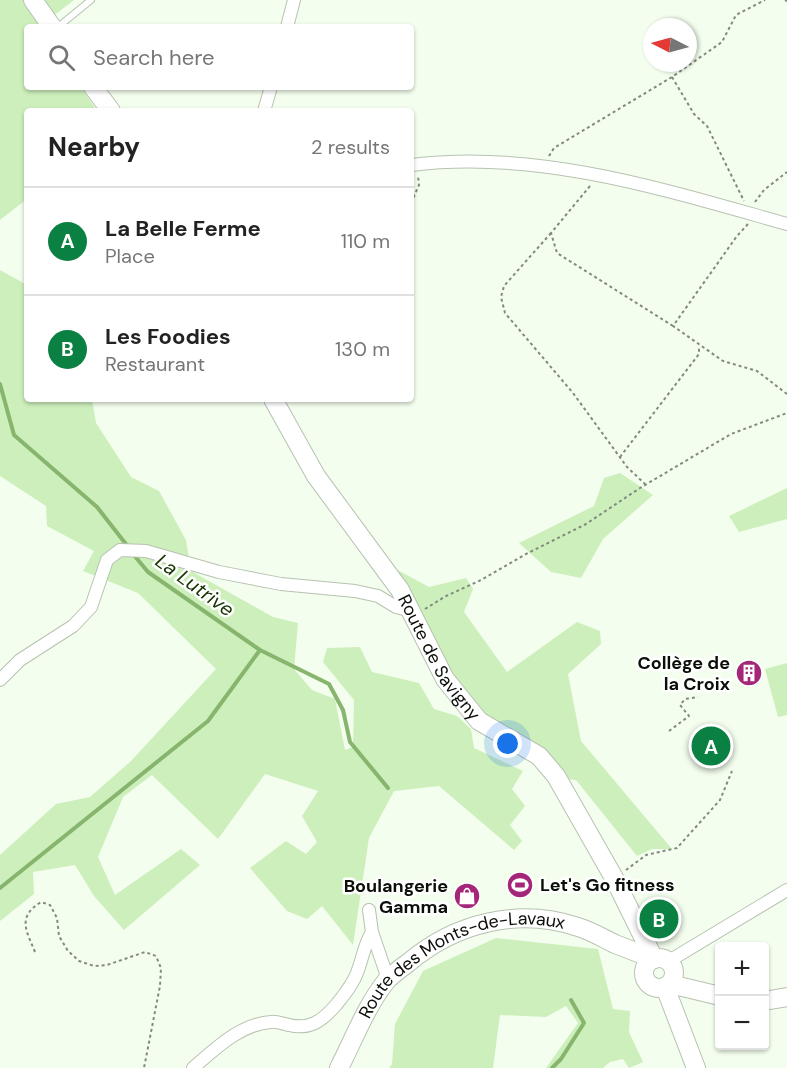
<!DOCTYPE html>
<html lang="en">
<head>
<meta charset="utf-8">
<style>
  :root { --surface:#fff; --page:#f2f2f2; --text:#222; --muted:#767676; --line:#e0e0e0; --accent:#0b8043 }
  body { margin:0; font-family:"DM Sans",sans-serif; background:var(--page); color:var(--text) }
  .controls { position:absolute; right:18px; bottom:18px; display:grid; overflow:hidden; border-radius:6px; box-shadow:0 2px 4px #0004 }
  .controls button { width:54px; height:54px; display:grid; place-items:center; padding:0; border:0; border-bottom:2px solid var(--line); background:var(--surface); color:var(--text); font:30px sans-serif }
  .compass { position:absolute; left:643px; top:18px; width:54px; height:54px; border-radius:50%; background:var(--surface); box-shadow:0 2px 4px #0004; rotate:276deg }
  .you { position:absolute; left:508px; top:744px; width:21px; height:21px; margin:-15px; border:4px solid #fff; border-radius:50%; background:#1a73e8; box-shadow:0 0 0 9px #1a73e833 }
  .badge { display:grid; place-items:center; width:39px; height:39px; border-radius:50%; background:var(--accent); color:#fff; font-size:20px; font-weight:700 }
  .pin { position:absolute; translate:-50% -50%; border:3px solid #fff; box-shadow:0 2px 6px #0006 }
  .list { margin:0; padding:0; list-style:none }
  h2 { display:flex; justify-content:space-between; align-items:center; height:78px; margin:0; padding:0 24px; font-size:26px }
  h2 small { font-size:20px; font-weight:400; color:var(--muted) }
  .list li { display:grid; grid-template-columns:39px 1fr auto; gap:18px; align-items:center; box-sizing:border-box; height:108px; padding:0 24px; border-top:2px solid var(--line) }
  .list b { display:block; font-size:22px; white-space:nowrap }
  .list p { margin:0; font-size:20px; white-space:nowrap; color:var(--muted) }
  .list em { font-size:20px; font-style:normal; color:var(--muted) }
  .icon { flex:none; width:33px; height:33px; fill:none; stroke:currentColor; stroke-width:2; stroke-linecap:round; stroke-linejoin:round }
  .map { position:relative; flex:none; width:787px; height:1068px; overflow:hidden }
  .search { position:absolute; background:var(--surface); box-shadow:0 2px 4px #0004; left:24px; top:24px; width:390px; height:66px; display:flex; align-items:center; gap:15px; box-sizing:border-box; padding:0 21px; border-radius:6px; color:var(--muted); font-size:22px }
  .panel { position:absolute; background:var(--surface); box-shadow:0 2px 4px #0004; left:24px; top:108px; width:390px; height:294px; border-radius:6px }
  .map>svg:first-child { display:block }
  .green { fill:#cdefbc }
  .lines { fill:none; stroke-linecap:round; stroke-linejoin:round }
  .stream { stroke:#87b56d; stroke-width:4 }
  .lane-casing { stroke:#b7c2b2; stroke-width:8 }
  .street-casing { stroke:#b7c2b2; stroke-width:14 }
  .secondary-casing { stroke:#b7c2b2; stroke-width:20 }
  .path { stroke:#828a7f; stroke-width:2; stroke-dasharray:3 3; stroke-linecap:butt }
  .lane { stroke:#fff; stroke-width:6 }
  .street { stroke:#fff; stroke-width:12 }
  .secondary { stroke:#fff; stroke-width:18 }
  .labels { text-anchor:middle; stroke-width:5; stroke-linejoin:round; paint-order:stroke }
  .street-label { font-size:18px; fill:#0b0f09; stroke:#fff }
  .poi-label { font-size:18px; font-weight:bold; fill:#0b0f09; stroke:#fff; text-anchor:end }
  .water-label { font-size:20px; font-style:italic; fill:#173400; stroke:#fff }
</style>
</head>
<body>
<div class="map">
<svg width="787" height="1068" viewBox="0 0 787 1068">
  <rect width="100%" height="100%" fill="#f3feee"/>
  <!-- green -->
  <path class="green" d="M0 0H74L39 27H27V87H81L97 111H27V199L0 220Z
    M0 270 27 285V399H92L96 423 131 477 159 491 186 540 191 571 273 617 298 623 294 669 312 690 335 699 345 750 353 747 354 700 323 662 327 648 360 647 372 672 419 683 434 709 457 716 471 729 474 748 523 771 512 789 525 806 510 825 522 841 514 850 439 786 394 791 369 838 353 945 322 906 307 919 287 911 250 868 286 841 306 854 317 842 302 816 318 791 265 774 218 839 152 775 123 797 98 857 115 895 181 849 200 865 124 930 94 896 75 865 33 872 34 894 0 921V855L56 804 90 797 131 761 216 669 138 593 83 571 94 551 47 526 46 506 0 476Z
    M620 473 653 495 603 539 581 578 551 572 519 543 594 506 604 478Z
    M787 488V519L739 532 729 516Z
    M392 567 429 587 466 578 473 589 464 612 507 672 577 622 600 631 601 644 568 674 581 741 672 849H652L637 856 576 780 567 779 481 716 443 667Z
    M787 663V715L778 717 765 669Z
    M496 938 598 949 613 1009 630 1011 629 1032 643 1062 629 1068 623 1059 610 1062 603 1068H546L578 1023 566 1006 546 1017 500 1015 493 1068H389L392 1064 395 1024 423 971Z"/>
  <g class="lines">
    <!-- stream -->
    <path class="stream" d="M0 384 14 435 97 507 129 548
      M133 554 148 572 260 650 329 684 343 710 350 742 388 788
      M0 888 208 721 260 650
      M552 1068 561 1059 584 1023 571 1000"/>
    <defs>
      <path id="lane" d="M58 27 91 0"/>
      <path id="street" d="M287 27 294 0
        M264 111 271 87
        M411 165C538 149 666 190 787 224
        M0 680 20 660 73 626 91 607 107 560 120 550 146 551 219 572 281 584 355 591 378 596 396 607 412 611
        M369 910 372 932 388 979
        M669 961 787 890
        M193 1068C215 1049 240 1024 271 1022 276 1021 283 1024 289 1025 310 1030 322 1021 336 1005 344 995 354 983 358 970 363 957 364 945 372 932"/>
      <g id="secondary">
        <path d="M33 0 52 27"/>
        <path d="M93 87 111 111"/>
        <path id="s1" d="M273 399 316 476 400 590 445 679 479 721 539 756 556 776 614 878 654 959"/>
        <circle cx="659" cy="973" r="15"/>
        <path d="M670 984 720 996"/>
        <path d="M665 987 696 1068"/>
        <path d="M764 1001 787 997"/>
        <path id="s2" d="M339 1068C354 1039 366 1006 387 980 393 974 401 968 408 963 455 923 518 907 578 927 591 931 603 938 615 944 628 949 641 954 654 959"/>
      </g>
    </defs>
    <!-- lane casing -->
    <use href="#lane" class="lane-casing"/>
    <!-- street casing -->
    <use href="#street" class="street-casing"/>
    <!-- secondary casing -->
    <use href="#secondary" class="secondary-casing"/>
    <!-- path -->
    <path class="path" d="M785 0 787 1
      M672 77 694 114 707 126 744 201
      M549 156 554 148 672 77 722 42 736 15 765 0
      M590 186 551 233 557 253 673 326
      M755 202 764 190 787 172
      M411 203 419 185 418 176
      M748 224 737 236 673 326 723 361 757 371 787 394
      M551 233 504 286 501 297 505 313 573 393 627 467 645 484
      M620 457 699 354V346
      M425 609 446 596 481 580 526 554 586 524 640 488 731 434 787 413
      M669 731 689 716 680 705 685 699 698 697
      M626 870 646 855 677 848 720 800 732 771
      M35 952C26 930 17 917 41 902L50 905 57 918 59 936 68 951 79 961 94 966 107 965 145 952 156 956 161 968 160 986 144 1068"/>
    <!-- lane -->
    <use href="#lane" class="lane"/>
    <!-- street -->
    <use href="#street" class="street"/>
    <!-- secondary -->
    <use href="#secondary" class="secondary"/>
  </g>
  <!-- icons -->
  <defs>
    <symbol id="building-disc" viewBox="-11 -11 22 22"><circle r="9.5" fill="#a32679" stroke="#fff"/><path d="M-4-6H4V6H1V3H-1V6H-4ZM-2.5-4.3h1.7v1.8h-1.7ZM.8-4.3h1.7v1.8H.8ZM-2.5-1h1.7V.8h-1.7ZM.8-1h1.7V.8H.8Z" fill="#fff"/></symbol>
    <symbol id="stadium-disc" viewBox="-11 -11 22 22"><circle r="9.5" fill="#a32679" stroke="#fff"/><path d="M0-5a6.5 5 0 1 0 0 10a6.5 5 0 1 0 0-10ZM-3.5-1.8h7v3.6h-7Z" fill="#fff"/></symbol>
    <symbol id="shop-disc" viewBox="-11 -11 22 22"><circle r="9.5" fill="#a32679" stroke="#fff"/><path d="M-5-2.5h2.3a2.7 3.5 0 0 1 5.4 0H5L5.5 6h-11ZM-1.5-2.5h3a1.5 2.3 0 0 0-3 0Z" fill="#fff"/></symbol>
  </defs>
  <g fill-rule="evenodd">
    <use href="#building-disc" x="734" y="658" width="30" height="30"/>
    <use href="#stadium-disc" x="505" y="870" width="30" height="30"/>
    <use href="#shop-disc" x="452" y="881" width="30" height="30"/>
  </g>
  <g class="labels">
    <!-- street labels -->
    <g class="street-label">
      <text dy="6" stroke="none"><textPath href="#s1" startOffset="308">Route de Savigny</textPath></text>
      <text dy="6" stroke="none"><textPath href="#s2" startOffset="176">Route des Monts-de-Lavaux</textPath></text>
    </g>
    <!-- poi labels -->
    <g class="poi-label">
      <text x="730" y="669">Collège de<tspan x="730" dy="21">la Croix</tspan></text>
      <text x="540" y="891" text-anchor="start">Let's Go fitness</text>
      <text x="448" y="892">Boulangerie<tspan x="448" dy="21">Gamma</tspan></text>
    </g>
    <!-- water labels -->
    <g class="water-label">
      <text transform="translate(195 585) rotate(36)" y="7">La Lutrive</text>
    </g>
  </g>
</svg>
<div class="controls">
<button>+</button>
<button>−</button>
</div>
<svg class="compass" viewBox="-18 -18 36 36"><path d="M0-13l5 13h-10z" fill="#e53935"/><path d="M0 13l5-13h-10z" fill="#767676"/></svg>
<div class="you"></div>
<div class="pin badge" style="left:711px;top:746px">A</div>
<div class="pin badge" style="left:659px;top:919px">B</div>
<div class="search"><svg class="icon" aria-label="search" viewBox="0 0 24 24"><circle cx="10" cy="10" r="6"/><path d="M15 15l6 6"/></svg>Search here</div>
<section class="panel">
<h2>Nearby<small>2 results</small></h2>
<ul class="list">
<li><span class="badge">A</span><div><b>La Belle Ferme</b><p>Place</p></div><em>110 m</em></li>
<li><span class="badge">B</span><div><b>Les Foodies</b><p>Restaurant</p></div><em>130 m</em></li>
</ul>
</section>
</div>
</body>
</html>
